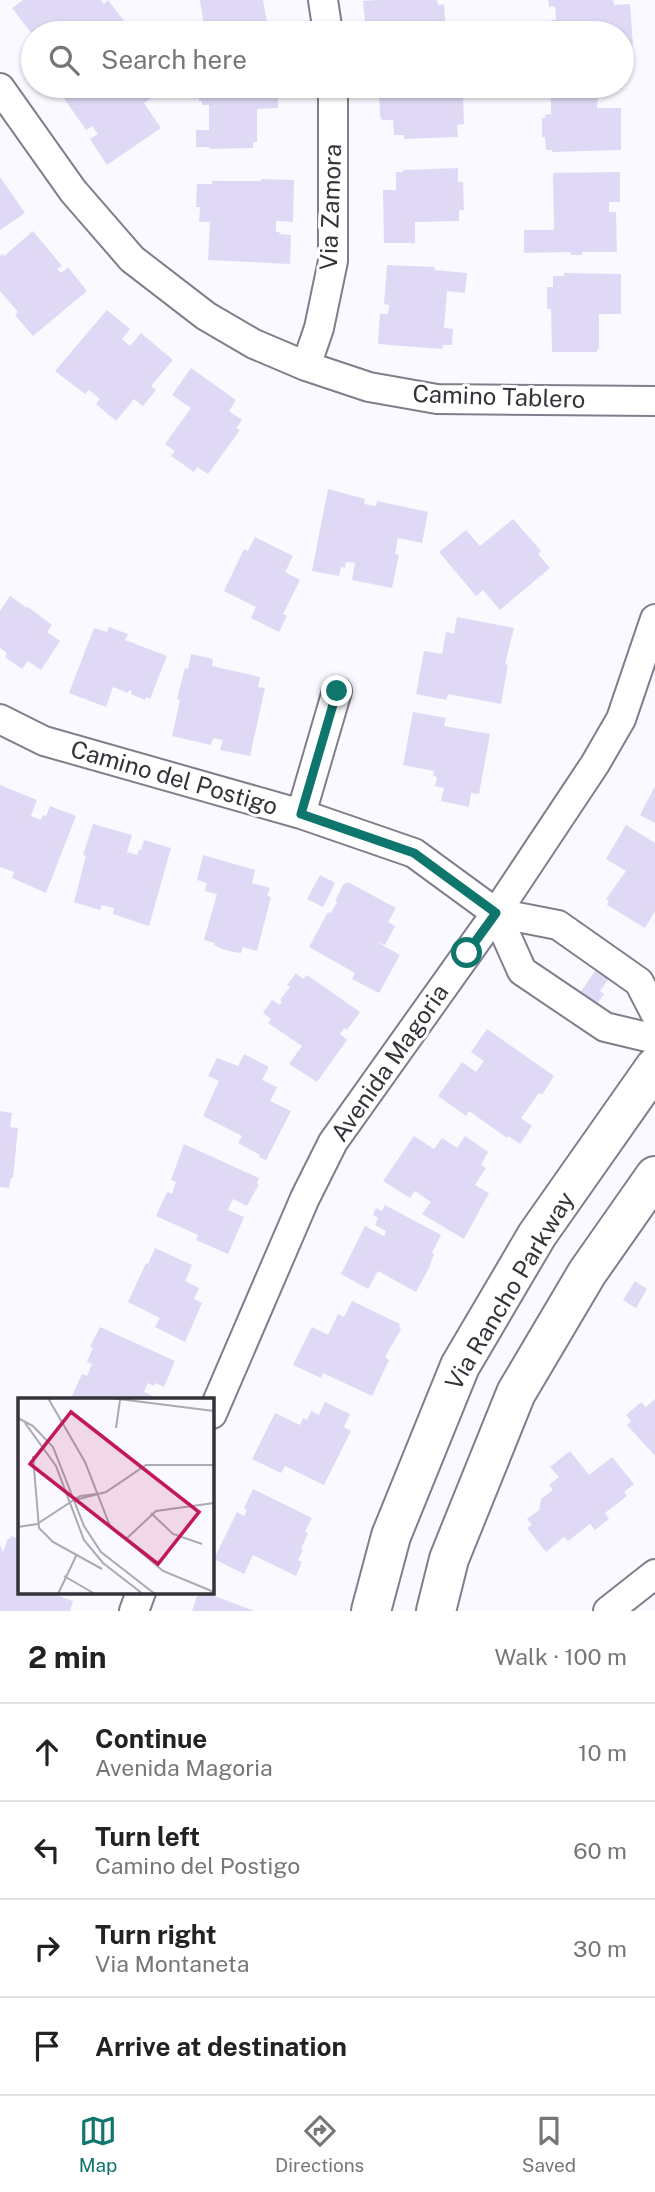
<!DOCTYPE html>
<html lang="en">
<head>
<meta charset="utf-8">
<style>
  :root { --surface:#fff; --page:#f2f2f2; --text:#222; --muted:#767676; --line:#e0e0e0; --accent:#0f766e }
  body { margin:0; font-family:"Public Sans",sans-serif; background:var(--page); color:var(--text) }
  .stop { position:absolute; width:21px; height:21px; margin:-16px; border:5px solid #0f766e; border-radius:50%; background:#fff }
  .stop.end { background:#0f766e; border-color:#fff; box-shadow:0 2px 7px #0008 }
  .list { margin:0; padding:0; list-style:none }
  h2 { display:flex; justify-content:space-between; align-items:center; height:91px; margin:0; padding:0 28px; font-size:30px }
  h2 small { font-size:23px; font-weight:400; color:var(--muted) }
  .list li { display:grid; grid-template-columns:46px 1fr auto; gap:21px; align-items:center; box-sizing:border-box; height:98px; padding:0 28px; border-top:2px solid var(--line) }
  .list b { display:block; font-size:26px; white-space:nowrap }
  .list p { margin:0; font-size:23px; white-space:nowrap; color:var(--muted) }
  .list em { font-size:23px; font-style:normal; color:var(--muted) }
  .icon { flex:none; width:38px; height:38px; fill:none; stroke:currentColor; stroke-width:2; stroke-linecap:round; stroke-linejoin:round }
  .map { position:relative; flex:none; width:655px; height:1611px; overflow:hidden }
  .search { position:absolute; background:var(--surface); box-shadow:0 2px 5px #0004; left:21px; right:21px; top:21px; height:77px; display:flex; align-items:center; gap:18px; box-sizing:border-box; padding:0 24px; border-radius:38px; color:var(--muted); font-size:26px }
  .sheet { height:483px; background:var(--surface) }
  nav { display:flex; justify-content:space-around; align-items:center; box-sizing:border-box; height:98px; border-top:2px solid var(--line); background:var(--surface); font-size:19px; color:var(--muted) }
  nav a { display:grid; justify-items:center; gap:4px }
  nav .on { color:var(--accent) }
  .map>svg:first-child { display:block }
  .building { fill:#e0d9f6 }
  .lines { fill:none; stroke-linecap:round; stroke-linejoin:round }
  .street-casing { stroke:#817d8b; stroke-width:32 }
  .primary-casing { stroke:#817d8b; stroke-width:42 }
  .street { stroke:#fff; stroke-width:28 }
  .primary { stroke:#fff; stroke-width:38 }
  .route { stroke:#0f766e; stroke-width:9 }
  .labels { text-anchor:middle; stroke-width:6; stroke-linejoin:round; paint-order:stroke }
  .street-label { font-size:24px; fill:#353339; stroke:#fff }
  .inset-road { fill:none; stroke:#abaab0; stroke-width:2 }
  .view { fill:#c2185b; fill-opacity:0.15; stroke:#c2185b; stroke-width:3.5 }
  .inset-edge { fill:none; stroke:#353339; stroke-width:3.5 }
</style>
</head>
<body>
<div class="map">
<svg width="655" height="1611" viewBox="0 0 655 1611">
  <rect width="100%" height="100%" fill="#faf9ff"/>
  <!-- building -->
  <path class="building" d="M23 0H101L104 4 108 0 124 21 109 33H48L51 31 46 24 32 34 12 8Z
    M200 0H263L269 33H190L189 28 204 26Z
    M378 0H437L438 5 444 4 446 31 366 33 363 1Z
    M548 0H613L614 5 630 4 633 45 622 46V33H552L551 20H556L555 6 549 7Z
    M79 86H152L158 93 144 103 161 128 107 165 90 139 98 134 92 126 86 130 63 97Z
    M199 86H278V108L257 109V142H253V148L210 149 209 147H196V130H209V105H202V101H199Z
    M381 86H456L457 97H463L464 124 457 125 458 137 404 139V135H394L393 120H382L380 116 379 93H381Z
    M551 86H599L597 108H621V150L552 152V150H546L545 137H542V118H545V115L551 114Z
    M458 168V182H463L464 210H459V221L415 222V243H384L383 190H396V172H403V170Z
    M620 172V202H609V212H616L617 252H582V255H571V252L524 253V230H554L553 173Z
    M0 177 25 213 0 230Z
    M261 179 294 180 293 222 276 221V232H280L279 234 291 235 290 264 208 260 210 222H199L200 207H196L197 184H212V181H261Z
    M33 231 62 266 57 269 61 273 68 267 87 291 33 336 15 315 18 312 0 291V256L2 254 4 256Z
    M387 265 435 267 434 270 467 273 465 293 447 291 444 328 453 329 452 345H443L442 349 378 344 380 314H388L389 305 384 304Z
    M564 273 621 274V314H599V349H597V352H552L551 309H547V287H553V276H564Z
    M107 310 130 329 122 339 130 346 141 333 173 360 151 386 156 390 143 406 134 399 116 421 96 404 100 399 89 390 85 394 55 371Z
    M191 368 236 400 229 411 242 420 236 428 240 430 208 474 197 467 194 472 171 456 175 451 165 444 191 408 172 395Z
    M328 489 365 499 364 504 376 506 377 501 428 512 422 543 398 538 395 554 399 555 392 588 352 580 355 563 346 562 345 568 341 567 339 576 312 571Z
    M513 519 541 551 538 554 550 568 500 610 483 590 476 596 439 552 466 530 480 546Z
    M255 537 293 556 285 572 300 580 283 614 287 616 279 632 251 618 256 607 224 591 244 549 248 551Z
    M10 596 27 608 28 607 52 625 47 632 60 641 41 670 28 661 22 669 5 657 7 653 0 648V611Z
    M457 617 514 628 505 664 508 665 501 704 448 694 446 700 416 694 424 651 442 654 446 632 454 634Z
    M109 627 128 634 125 640 167 656 150 699 146 697 145 700 131 694 132 691 129 690 128 693 113 687 106 707 69 693 94 628 107 632Z
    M191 654 213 659 212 666 260 677 258 687 265 688 250 756 220 750 223 740 213 738 211 745 172 736 180 700 177 699 180 687 185 668 188 669Z
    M413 712 446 718 444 726 490 734 479 794 471 793 469 807 441 801 444 788 435 786 437 777 433 776 434 771 403 765Z
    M0 785 37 800 31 816 41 820 43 815 46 816 50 806 76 816 46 893 12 878 14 872 0 867Z
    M655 786V823L640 815Z
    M93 824 132 835 127 852 137 855 139 850H141L144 840 171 848 149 926 113 914 114 908 102 905 100 910 74 902 86 856 83 855Z
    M626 825 655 843V911L645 928 607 905 609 901 606 899 626 871 606 859Z
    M203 855 255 870 252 883 270 888 267 896 271 897 257 951 243 947 241 953 234 952 222 949 214 945 215 943 204 940 217 894 205 891 207 883 197 880Z
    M320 875 335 883 323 907 307 899Z
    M348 882 396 908 388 922 395 926 385 945 377 942 400 955 379 993 352 979 355 973 309 947 328 912 331 913 337 902 335 901 344 883 346 884Z
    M597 968 610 977 600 991 604 994 596 1005 580 993Z
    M296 973 303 979 307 975 360 1012 347 1030 344 1028 340 1034 347 1040 317 1082 289 1064 302 1046 268 1023 271 1019 263 1013 272 1000 280 1005 282 1002 280 1000 290 987 287 985Z
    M487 1029 554 1076 542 1095 539 1093 521 1118 532 1126 520 1144 508 1136 507 1138 469 1111 466 1116 438 1096 462 1062 476 1072 484 1061 471 1052Z
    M244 1054 269 1067 262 1080 277 1087 270 1101 291 1111 266 1160 259 1157 260 1155 238 1143 242 1136 203 1116 219 1081 208 1076 217 1058 238 1066Z
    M0 1111 12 1113 10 1127 18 1128 13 1178H11L9 1188 0 1187Z
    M414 1136 434 1149 442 1138 457 1148 465 1136 488 1152 481 1165 486 1168 475 1185 489 1193 464 1239 422 1214 431 1202 415 1191 410 1198 383 1181Z
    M184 1144 259 1178 257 1184H259L247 1206 233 1199 228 1210 244 1217 228 1254 196 1240 198 1235 156 1216 167 1192 172 1194 176 1182 171 1180Z
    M385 1205 441 1235 432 1253 434 1254 429 1268 416 1292 378 1271 368 1289 341 1274 365 1226 384 1236 386 1231 375 1225 378 1218 373 1215 376 1208 382 1211Z
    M155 1248 192 1265 185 1281 199 1288 194 1299 202 1303 185 1342 155 1327 160 1318 128 1302 146 1263 148 1264Z
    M635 1281 647 1289 636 1308 623 1300Z
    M352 1301 400 1324 399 1327 401 1329 385 1357 389 1360 372 1396 323 1373 321 1378 293 1365 312 1327 328 1335 338 1314 344 1317Z
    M100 1327 175 1361 164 1387 155 1383 154 1386 148 1383 144 1392 159 1399 71 1398 82 1374 87 1376 92 1364 87 1362 93 1348 90 1347Z
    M655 1399V1456L627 1425 631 1421 626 1415 641 1402 646 1407Z
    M325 1402 350 1414 344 1427 351 1431 324 1485 285 1466 281 1473 252 1459 275 1413 300 1425 303 1418 307 1420 311 1411 319 1415Z
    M570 1451 589 1475 612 1457 634 1484 624 1492 627 1496 605 1513 609 1519 595 1530 590 1524 568 1541 564 1537 546 1552 527 1528 532 1525 527 1519 539 1510 541 1499 553 1490 549 1485 559 1477 550 1467Z
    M253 1489 312 1518 305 1532 308 1533 301 1549 303 1550 298 1560 302 1562 296 1576 253 1555 244 1574 214 1559 237 1512 244 1516 247 1510 244 1508Z
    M11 1536 19 1539V1592H48L73 1601 70 1611H0V1545L3 1552 8 1538 10 1539Z
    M201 1592H203L255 1611H192L197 1596H199Z"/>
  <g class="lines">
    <defs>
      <path id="street" d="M323 0 328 33
        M0 88 73 191 132 259 206 316 254 344 306 366 369 387 437 399 655 401
        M306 366 319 328 333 261V86
        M0 719 44 741 301 814 414 853 496 913 558 925 639 982 655 1013
        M301 814 337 691
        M496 913 522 971 605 1027 655 1039
        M212 1414 305 1198 333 1142 496 913 595 764 621 719 655 619
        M134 1611 141 1592
        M608 1611 655 1574"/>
      <path id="primary" d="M371 1611 391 1536 460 1366 537 1235 655 1067
        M436 1611 449 1559 516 1393 587 1273 655 1176"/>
    </defs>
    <!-- street casing -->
    <use href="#street" class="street-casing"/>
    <!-- primary casing -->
    <use href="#primary" class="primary-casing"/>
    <!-- street -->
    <use href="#street" class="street"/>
    <!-- primary -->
    <use href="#primary" class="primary"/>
  </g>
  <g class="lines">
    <!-- route -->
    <path class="route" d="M337 691 301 814 414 853 496 913 467 953"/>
  </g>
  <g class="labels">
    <!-- street labels -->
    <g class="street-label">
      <text transform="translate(331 207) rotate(-88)" y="8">Via Zamora</text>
      <text transform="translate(499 397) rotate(2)" y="8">Camino Tablero</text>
      <text transform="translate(174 778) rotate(16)" y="8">Camino del Postigo</text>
      <text transform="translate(390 1063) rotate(-55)" y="8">Avenida Magoria</text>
      <text transform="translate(510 1291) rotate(-59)" y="8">Via Rancho Parkway</text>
    </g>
  </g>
  <!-- overview -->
  <g transform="translate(18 1398)">
    <rect width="196" height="196" fill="#faf9ff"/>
    <path class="inset-road" d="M30 0 67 64 92 128 145 173 196 194M93 0 196 13M0 20 15 28 35 49 66 128 83 154 137 196M7 25 38 68 66 142 85 165 125 196M98 30 102 2M15 58 21 130 35 144 84 171M57 102 88 94 128 67H196M133 115 155 136 184 146M0 129 19 126 62 98 78 96M107 142 138 113 196 105M46 178 77 196M40 196 59 156"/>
    <path class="view" d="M53 14 181 114 140 166 12 66Z"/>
    <rect width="196" height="196" class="inset-edge"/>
  </g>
</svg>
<div class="stop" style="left:467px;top:953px"></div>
<div class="stop end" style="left:337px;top:691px"></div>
<div class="search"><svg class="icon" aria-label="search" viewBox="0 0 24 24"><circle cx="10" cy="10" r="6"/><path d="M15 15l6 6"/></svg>Search here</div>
</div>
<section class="sheet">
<h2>2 min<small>Walk · 100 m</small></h2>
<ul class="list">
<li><svg class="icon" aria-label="ahead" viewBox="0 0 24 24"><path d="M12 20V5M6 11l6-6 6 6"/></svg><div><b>Continue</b><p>Avenida Magoria</p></div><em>10 m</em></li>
<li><svg class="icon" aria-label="left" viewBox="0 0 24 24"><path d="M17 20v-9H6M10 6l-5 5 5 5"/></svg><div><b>Turn left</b><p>Camino del Postigo</p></div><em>60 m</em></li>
<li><svg class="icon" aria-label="right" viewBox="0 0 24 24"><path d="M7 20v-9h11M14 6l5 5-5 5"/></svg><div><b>Turn right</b><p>Via Montaneta</p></div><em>30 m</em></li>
<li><svg class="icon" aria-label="arrive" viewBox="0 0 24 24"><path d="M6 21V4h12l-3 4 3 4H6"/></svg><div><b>Arrive at destination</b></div></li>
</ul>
</section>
<nav>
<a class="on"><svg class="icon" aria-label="map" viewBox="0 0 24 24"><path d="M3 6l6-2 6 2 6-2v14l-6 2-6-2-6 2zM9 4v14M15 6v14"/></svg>Map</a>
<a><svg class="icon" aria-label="directions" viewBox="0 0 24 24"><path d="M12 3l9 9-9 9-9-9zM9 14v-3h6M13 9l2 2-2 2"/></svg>Directions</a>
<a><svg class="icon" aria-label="saved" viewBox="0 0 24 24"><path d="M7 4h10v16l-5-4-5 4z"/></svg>Saved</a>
</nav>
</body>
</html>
